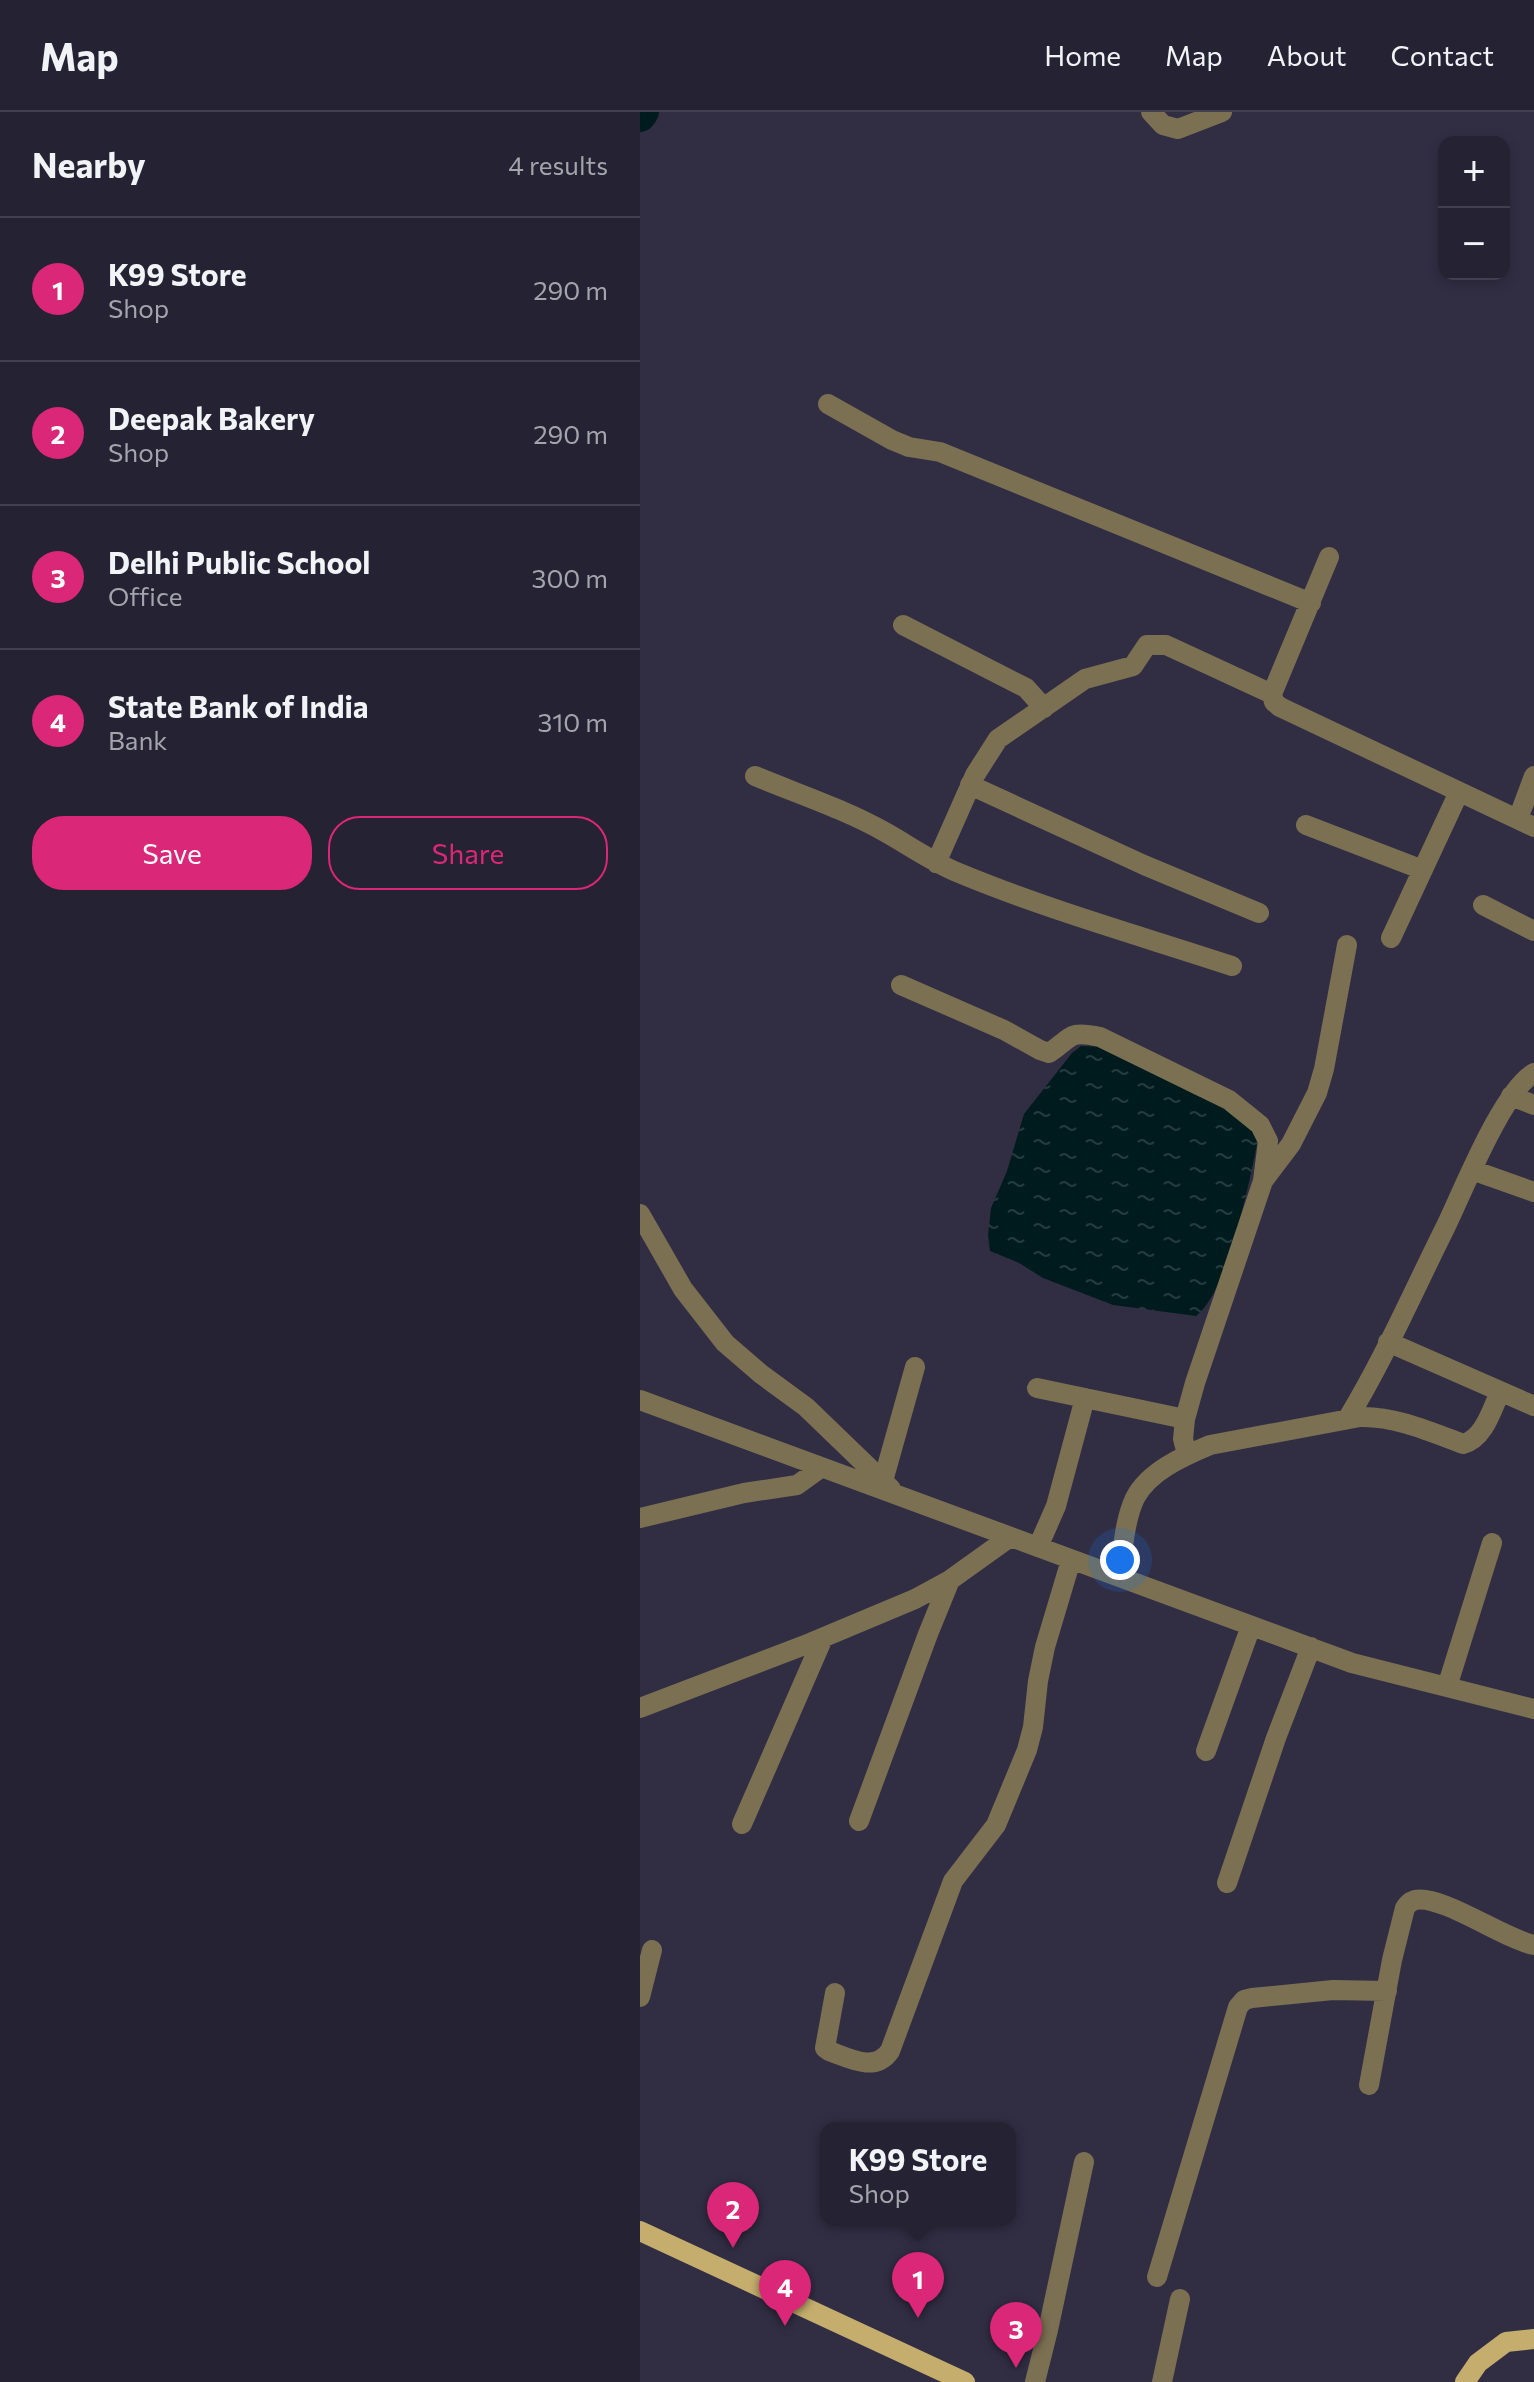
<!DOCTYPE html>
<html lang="en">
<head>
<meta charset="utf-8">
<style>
  :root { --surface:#252233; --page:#2d2a3b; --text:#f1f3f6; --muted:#a3a4ac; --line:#423f4e; --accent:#db2777 }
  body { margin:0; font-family:Commissioner,sans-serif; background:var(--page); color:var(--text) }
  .controls { position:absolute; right:24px; top:24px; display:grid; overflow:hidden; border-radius:16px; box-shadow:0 4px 12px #0003 }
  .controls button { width:72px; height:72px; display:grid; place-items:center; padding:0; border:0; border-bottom:2px solid var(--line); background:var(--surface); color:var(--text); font:40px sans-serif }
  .you { position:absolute; left:480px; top:1448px; width:28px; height:28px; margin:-20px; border:6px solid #fff; border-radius:50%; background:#1a73e8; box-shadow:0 0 0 12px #1a73e833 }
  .badge { display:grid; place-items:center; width:52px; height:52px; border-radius:50%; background:var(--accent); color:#fff; font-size:26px; font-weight:700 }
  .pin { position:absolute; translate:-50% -66px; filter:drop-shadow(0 2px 4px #0008) }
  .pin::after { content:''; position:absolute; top:42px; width:28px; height:24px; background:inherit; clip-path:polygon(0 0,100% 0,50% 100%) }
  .popup { position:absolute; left:180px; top:2010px; width:196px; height:104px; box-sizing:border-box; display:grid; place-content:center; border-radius:16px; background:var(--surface); filter:drop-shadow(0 2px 6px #0005); font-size:26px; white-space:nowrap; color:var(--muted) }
  .popup b { font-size:30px; color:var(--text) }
  .popup::after { content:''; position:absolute; left:50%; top:100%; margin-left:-16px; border:16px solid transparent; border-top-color:var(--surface) }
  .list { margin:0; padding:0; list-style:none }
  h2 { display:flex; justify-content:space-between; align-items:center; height:104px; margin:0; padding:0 32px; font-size:34px }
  h2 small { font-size:26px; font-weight:400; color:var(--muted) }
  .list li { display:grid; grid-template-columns:52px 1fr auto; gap:24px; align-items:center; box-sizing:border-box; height:144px; padding:0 32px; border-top:2px solid var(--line) }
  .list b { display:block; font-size:30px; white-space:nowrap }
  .list p { margin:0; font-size:26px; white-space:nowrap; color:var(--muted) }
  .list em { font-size:26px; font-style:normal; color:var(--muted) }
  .actions { display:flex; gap:16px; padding:24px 32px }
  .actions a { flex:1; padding:18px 0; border:2px solid var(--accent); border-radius:32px; text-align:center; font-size:28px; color:var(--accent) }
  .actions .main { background:var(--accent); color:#fff }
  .map { position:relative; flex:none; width:894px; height:2270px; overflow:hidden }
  header { display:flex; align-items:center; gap:48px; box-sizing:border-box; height:112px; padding:0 40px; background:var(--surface); border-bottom:2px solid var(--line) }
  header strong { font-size:38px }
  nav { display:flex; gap:44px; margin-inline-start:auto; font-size:28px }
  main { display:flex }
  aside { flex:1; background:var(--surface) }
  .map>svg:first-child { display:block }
  .water { fill:url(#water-ripples) }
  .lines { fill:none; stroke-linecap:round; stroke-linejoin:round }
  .river { stroke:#001b1e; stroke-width:32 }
  .minor { stroke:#7b7052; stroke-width:20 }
  .major { stroke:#c5ae6d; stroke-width:20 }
</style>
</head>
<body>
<header>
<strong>Map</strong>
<nav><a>Home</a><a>Map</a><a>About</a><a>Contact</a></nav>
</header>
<main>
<aside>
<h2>Nearby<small>4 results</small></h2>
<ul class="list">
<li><span class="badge">1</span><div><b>K99 Store</b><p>Shop</p></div><em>290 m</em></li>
<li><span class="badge">2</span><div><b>Deepak Bakery</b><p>Shop</p></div><em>290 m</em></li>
<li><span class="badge">3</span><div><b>Delhi Public School</b><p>Office</p></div><em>300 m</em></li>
<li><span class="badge">4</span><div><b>State Bank of India</b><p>Bank</p></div><em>310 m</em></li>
</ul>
<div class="actions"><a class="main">Save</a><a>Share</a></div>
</aside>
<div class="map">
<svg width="894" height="2270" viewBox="0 0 894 2270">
  <defs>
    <pattern id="water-ripples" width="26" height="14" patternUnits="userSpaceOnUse" patternTransform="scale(2)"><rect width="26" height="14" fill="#001b1e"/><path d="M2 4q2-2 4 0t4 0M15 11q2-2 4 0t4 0" fill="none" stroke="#253c3f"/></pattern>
  </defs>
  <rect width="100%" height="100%" fill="#312e44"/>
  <!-- water -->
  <path class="water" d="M441 934 467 935 554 982 597 999 619 1022C611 1063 588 1181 556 1204L473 1193 403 1166 379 1151 350 1139 348 1123 351 1096 367 1059 384 1002 432 941Z"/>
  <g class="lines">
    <!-- river -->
    <path class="river" d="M0 4 3 0"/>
    <!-- minor -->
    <path class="minor" d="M511 0 523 13 538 17 582 0
      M188 292 252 328 269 335 300 340 671 491
      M689 445 632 582 634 590 640 595 894 715
      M263 513 386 576 404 596
      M115 664C158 682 204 697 245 720 270 734 292 750 319 761 408 798 501 824 592 854
      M330 673 504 753 619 801
      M878 707 894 664
      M666 713 783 758
      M296 751 335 663 358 627 445 567 493 554 507 533H526L632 582
      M843 793 894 819
      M751 826 819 680
      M261 873 364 918 400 938 409 941C433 925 428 918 460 925L589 988 620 1013 628 1029 623 1069 555 1271 545 1307 543 1327 547 1342
      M871 984 894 993
      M832 1058 894 1080
      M623 1069 651 1032 677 981 684 957 707 833
      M0 1102 43 1177 85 1231 121 1262 166 1295 251 1377
      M748 1230 894 1294
      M397 1276 545 1307
      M0 1288 712 1551 894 1597
      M708 1306C745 1245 774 1178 806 1114 823 1079 863 978 894 961
      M243 1369 275 1255
      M0 1406 104 1381 157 1373 182 1355
      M398 1435 416 1394 445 1286
      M479 1465C483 1440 484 1409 495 1386 509 1359 544 1344 570 1333L720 1305C755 1304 791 1320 823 1332 844 1327 852 1297 860 1280
      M807 1575 852 1431
      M0 1596 170 1531 275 1487 310 1468 370 1425
      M566 1639 611 1514
      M219 1709 288 1522 310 1468
      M102 1712 183 1526
      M587 1771 636 1626 671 1535
      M195 1881 185 1936 189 1939C209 1946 235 1961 250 1939L313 1769 356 1713 387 1638 393 1615 398 1569 405 1535 431 1448
      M0 1885 12 1838
      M729 1973 752 1848 765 1796C768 1792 769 1790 775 1788 801 1782 864 1827 894 1833
      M517 2165 598 1895 604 1888 612 1886 693 1878 747 1879
      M395 2270 408 2218 444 2050
      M522 2270 540 2187"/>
    <!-- major -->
    <path class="major" d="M0 2119 325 2270
      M825 2270 838 2251 866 2230 894 2227"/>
  </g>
</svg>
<div class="controls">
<button>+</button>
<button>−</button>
</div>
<div class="you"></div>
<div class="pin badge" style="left:278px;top:2206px">1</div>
<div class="popup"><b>K99 Store</b>Shop</div>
<div class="pin badge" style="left:93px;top:2136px">2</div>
<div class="pin badge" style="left:376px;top:2256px">3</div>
<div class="pin badge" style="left:145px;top:2214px">4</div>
</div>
</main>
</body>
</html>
